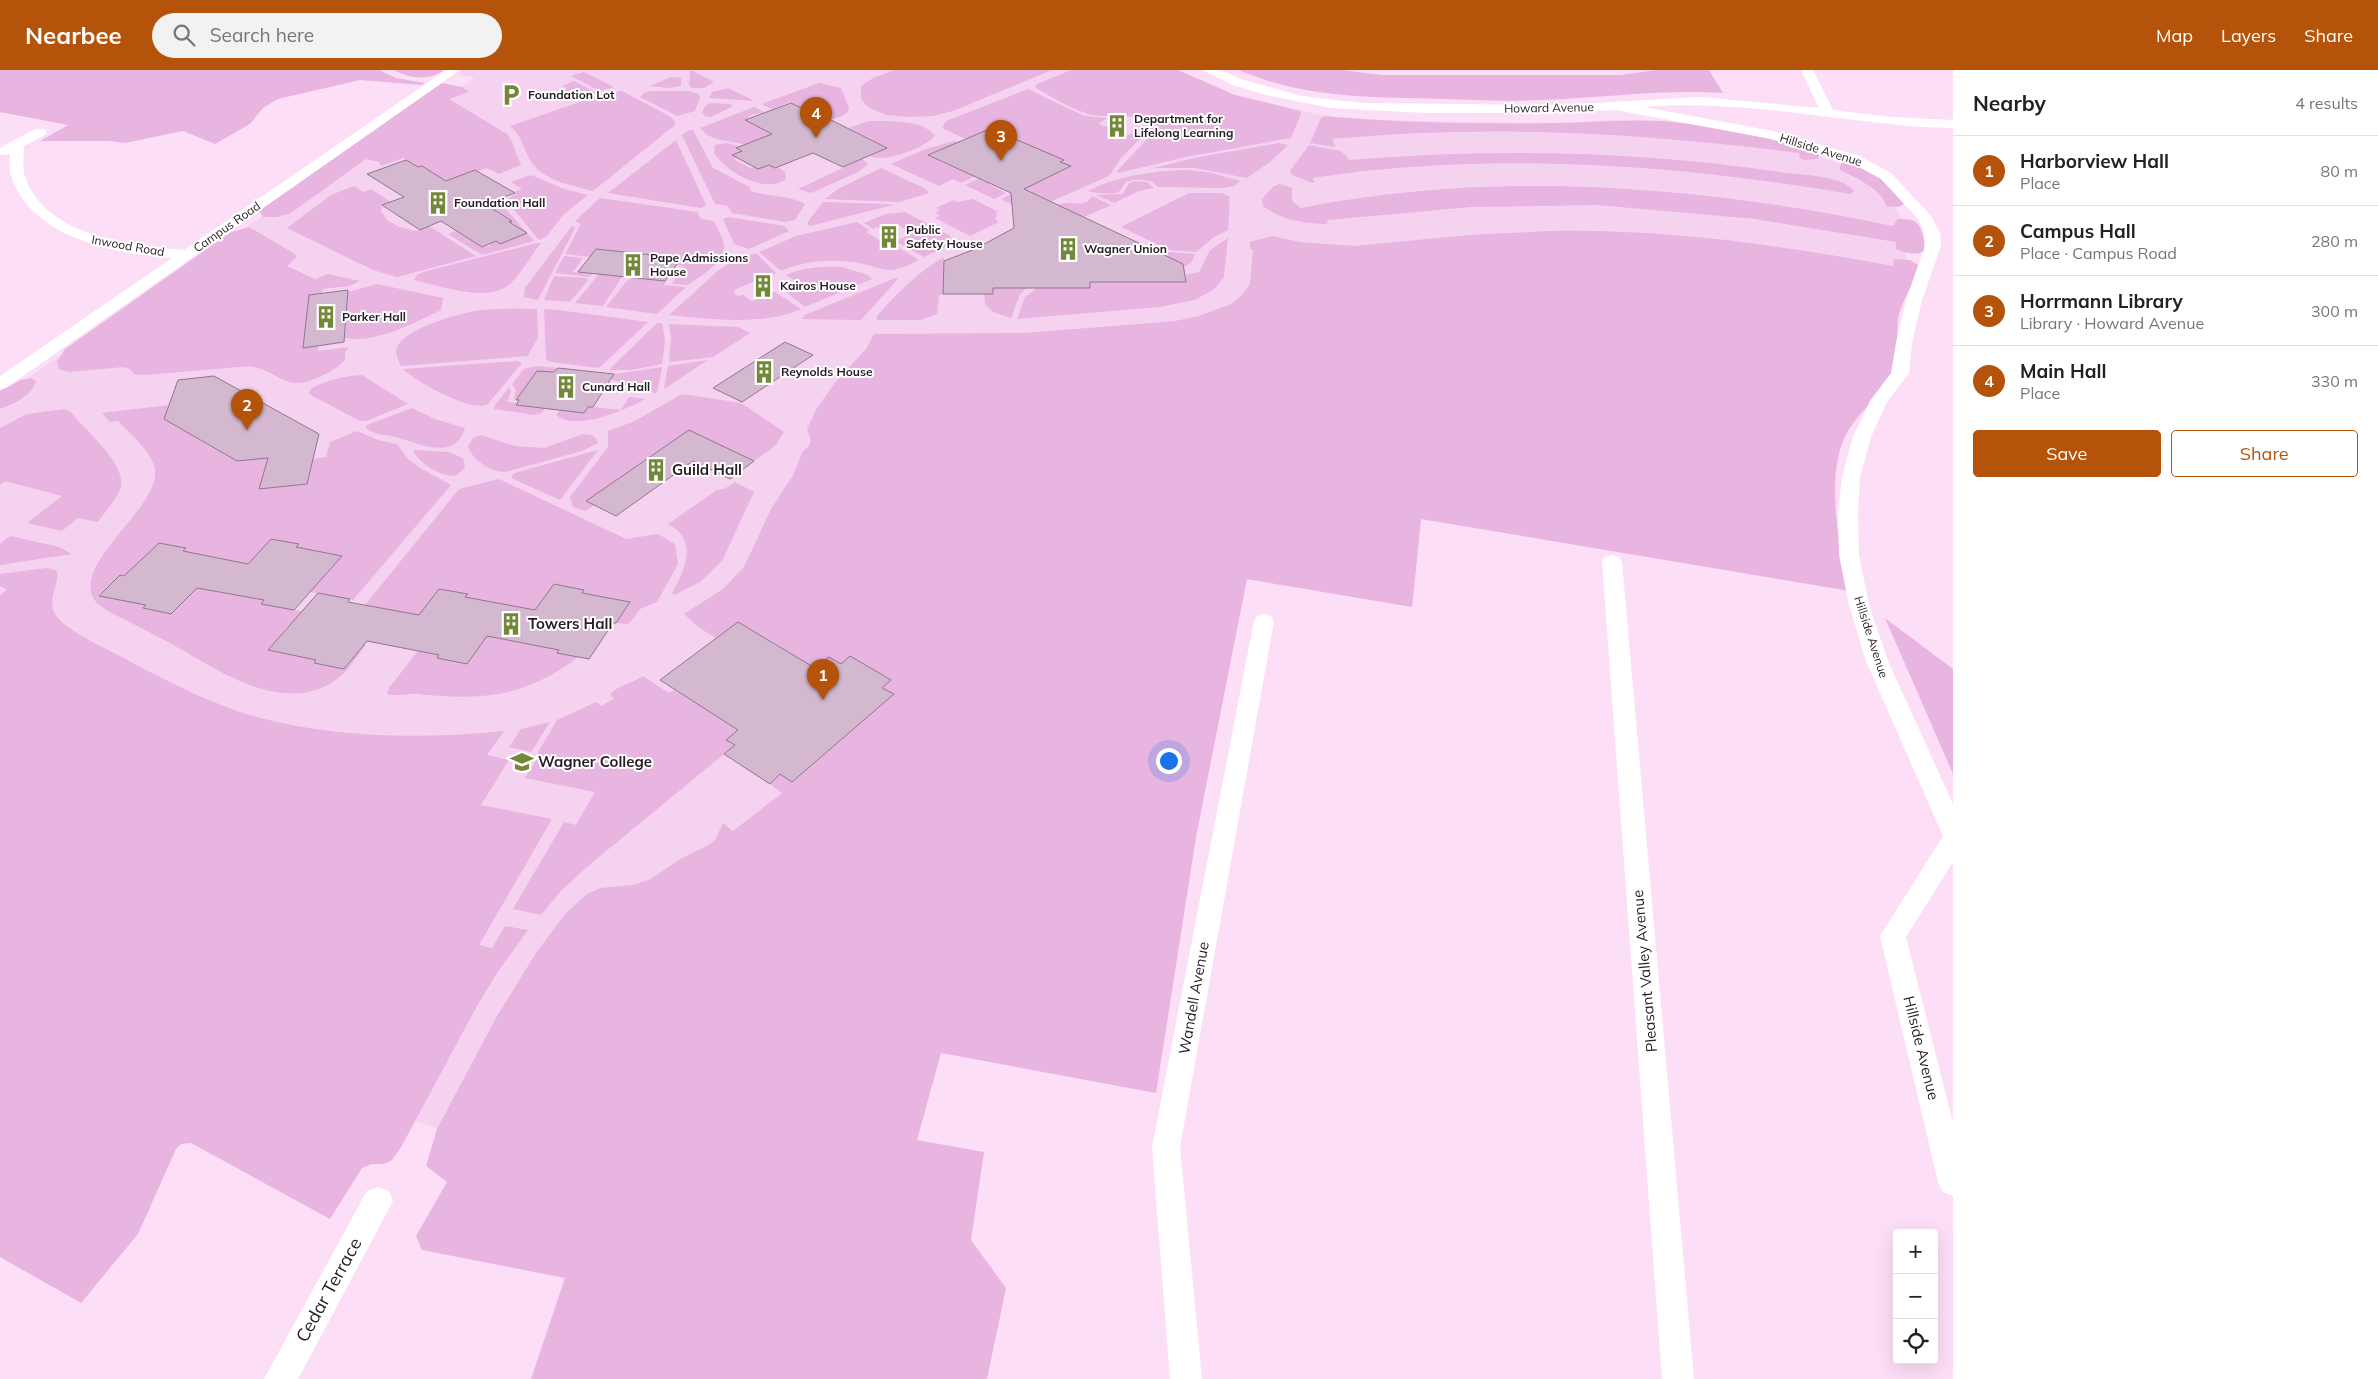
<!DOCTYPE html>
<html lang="en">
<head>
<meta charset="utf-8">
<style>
  :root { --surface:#fff; --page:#f2f2f2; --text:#222; --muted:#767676; --line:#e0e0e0; --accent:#b45309 }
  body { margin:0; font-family:Mulish,sans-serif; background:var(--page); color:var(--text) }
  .controls { position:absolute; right:15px; bottom:15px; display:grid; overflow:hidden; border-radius:5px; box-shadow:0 5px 20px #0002 }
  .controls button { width:45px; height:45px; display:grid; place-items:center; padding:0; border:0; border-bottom:1px solid var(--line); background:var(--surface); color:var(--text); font:25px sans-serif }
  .you { position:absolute; left:1168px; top:690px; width:18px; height:18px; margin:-12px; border:4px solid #fff; border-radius:50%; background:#1a73e8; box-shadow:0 0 0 8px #1a73e833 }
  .badge { display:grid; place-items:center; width:32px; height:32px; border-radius:50%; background:var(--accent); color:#fff; font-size:16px; font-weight:700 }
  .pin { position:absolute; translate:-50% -41px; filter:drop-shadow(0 1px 2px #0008) }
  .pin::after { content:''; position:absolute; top:26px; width:18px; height:15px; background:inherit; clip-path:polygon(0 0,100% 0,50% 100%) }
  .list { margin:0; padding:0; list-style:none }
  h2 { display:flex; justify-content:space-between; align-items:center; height:65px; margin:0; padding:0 20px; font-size:21px }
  h2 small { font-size:16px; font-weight:400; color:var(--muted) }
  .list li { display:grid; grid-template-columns:32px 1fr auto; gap:15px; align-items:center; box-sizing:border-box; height:70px; padding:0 20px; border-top:1px solid var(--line) }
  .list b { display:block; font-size:19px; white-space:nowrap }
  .list p { margin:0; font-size:16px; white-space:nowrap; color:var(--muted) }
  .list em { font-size:16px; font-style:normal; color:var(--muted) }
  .actions { display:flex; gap:10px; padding:15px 20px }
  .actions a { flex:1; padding:11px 0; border:1px solid var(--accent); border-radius:5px; text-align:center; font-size:18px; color:var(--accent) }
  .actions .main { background:var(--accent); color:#fff }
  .icon { flex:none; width:28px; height:28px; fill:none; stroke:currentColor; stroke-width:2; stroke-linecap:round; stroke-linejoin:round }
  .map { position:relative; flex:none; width:1953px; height:1309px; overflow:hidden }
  header { display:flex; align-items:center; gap:30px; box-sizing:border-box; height:70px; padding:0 25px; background:var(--accent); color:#fff }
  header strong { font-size:24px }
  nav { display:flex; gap:28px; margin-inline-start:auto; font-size:18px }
  .search { width:350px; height:45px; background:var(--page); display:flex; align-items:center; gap:12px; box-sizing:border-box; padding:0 18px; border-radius:28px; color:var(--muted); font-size:19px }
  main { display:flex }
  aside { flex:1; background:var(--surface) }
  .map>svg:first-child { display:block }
  .built { fill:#f5d2ef }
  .green { fill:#e8b4e0 }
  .building { fill:#d4b8cf; stroke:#90778c }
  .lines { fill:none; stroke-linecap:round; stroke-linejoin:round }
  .minor { fill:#fff; fill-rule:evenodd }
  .labels { text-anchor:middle; stroke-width:4; stroke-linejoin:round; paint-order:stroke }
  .far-poi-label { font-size:12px; font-weight:bold; fill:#261c25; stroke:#fff; text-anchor:start }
  .far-street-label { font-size:12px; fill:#261c25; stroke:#fff }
  .poi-label { font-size:15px; font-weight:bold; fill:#261c25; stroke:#fff; text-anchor:start }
  .street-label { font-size:15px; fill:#261c25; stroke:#fff }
  .near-street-label { font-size:18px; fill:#261c25; stroke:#fff }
</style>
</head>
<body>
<header>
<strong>Nearbee</strong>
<div class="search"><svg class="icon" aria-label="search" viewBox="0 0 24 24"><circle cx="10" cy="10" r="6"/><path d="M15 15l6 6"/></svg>Search here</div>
<nav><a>Map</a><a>Layers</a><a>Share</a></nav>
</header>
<main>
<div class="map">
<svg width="1953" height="1309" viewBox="0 0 1953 1309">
  <rect width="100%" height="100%" fill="#fcdff7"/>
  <!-- built -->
  <path class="built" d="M462 0H1178L1235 25 1325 46 1384 50 1541 54 1612 50 1662 51 1678 53 1783 77 1841 93 1853 99 1895 137 1903 149 1909 219 1899 243 1896 274 1862 341 1847 362 1839 383 1836 406V443L1839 477 1850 521 1421 449 1412 537 1247 509 682 1132 71 948 0 923V328L185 197 475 8 456 4Z"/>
  <!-- green -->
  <path class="green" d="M0 0H379L396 8 425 13 422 15 360 10 278 29 263 38 250 54 215 74 183 61 125 73 109 71H40L68 55 0 42Z
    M394 0H444C429 11 411 9 394 0Z
    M894 0H1052L953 41 933 46 908 47 886 45 868 37 861 29V16L873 8Z
    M1071 0H1178L1235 25 1300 41 1301 44 1291 68 1186 87 1118 103 1117 101 1150 66 1149 55C1131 39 1109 50 1088 44 1071 38 1050 27 1035 17L1037 14Z
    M1239 0H1342L1381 5H1620L1657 0H1709L1723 23C1662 19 1602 28 1541 30 1498 32 1453 29 1409 28 1351 27 1293 24 1239 0Z
    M690 1H693L714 12 704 18H691L689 15Z
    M584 2 614 17 600 21 571 6Z
    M671 7 681 8V16L669 18 650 16Z
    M574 11 597 23 572 31 560 25 567 18 562 16Z
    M442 13 462 17 469 22 449 29 507 64 511 70 521 95 499 104 487 98 446 111 422 96 411 100 415 96 403 88 381 96 379 92 366 89 291 143 277 147H263L259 141Z
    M819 13 841 18 849 38 848 42C825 59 811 43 790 32L772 39 762 34Z
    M729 18 730 19 755 31 709 28 712 22Z
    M1028 19 1084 46 1107 48 1098 54 1111 58 1107 61 1124 66 1139 62 1144 65 1121 88 1109 106 1032 140 1021 139 1001 129 1070 96 1060 92 1064 90 1054 86 1050 88 1001 63 997 64 987 60 966 69 942 58 946 51Z
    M622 21 671 47 675 52V55L593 121C571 115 543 111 530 90 523 78 522 66 510 56L609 22Z
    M650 21H689L698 24 700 28 695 41 677 46 640 27 644 23Z
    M710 33 730 34 733 36 711 47 705 46 702 43 705 36Z
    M754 37 764 42 751 45 745 50 784 64 751 77C734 69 712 74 700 58Z
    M1325 46C1398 53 1475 54 1548 53 1586 53 1624 49 1662 51 1714 55 1764 67 1814 80L1820 86 1817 89 1804 90 1800 88 1799 83C1644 63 1488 54 1332 69L1336 77 1310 73 1321 48Z
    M869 51C887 51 924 49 935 66 924 78 886 93 870 86L887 78 849 58Z
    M689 60H693L713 98 750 117 751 121C768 127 789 125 805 134L795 150 785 152 732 143 728 136 715 134 682 65Z
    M676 70 706 135 701 138 608 123Z
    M954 71 958 72 932 84 943 88 939 91 948 95 952 93 978 105 961 113 953 109 939 116 891 94 926 79Z
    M725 73 740 76 737 78 742 81 732 85 736 88 733 89 750 98 754 97 758 99C769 95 776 94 785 102L786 109C767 125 724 102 714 82L715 75Z
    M1279 73 1288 75 1270 92 1247 108 1195 98H1153L1199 87Z
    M1309 75 1341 81 1350 90C1496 78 1641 81 1786 103 1804 105 1843 106 1854 121L1850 124C1674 94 1491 81 1312 108L1315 112 1313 113 1292 105 1290 101Z
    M862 89 868 94 858 102 811 123 798 119Z
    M1842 92C1867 89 1890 116 1904 134L1898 137 1886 136C1884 120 1852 106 1839 99Z
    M881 98 926 119 929 123 899 132 825 129 838 119Z
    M1185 100 1208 102 1240 111 1234 116 1223 118 1158 117C1151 108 1136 108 1126 112 1123 115 1122 120 1118 122 1112 125 1093 123 1088 121 1118 106 1151 101 1185 100Z
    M531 105 564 119 588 125 564 144 546 167 539 170 506 130 516 124 514 122 522 119 511 112Z
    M982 107 993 112 988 114 1006 123 994 129 965 115Z
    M1135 111 1147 112 1154 118 1139 121 1114 133 1096 125 1123 124 1129 113Z
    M1279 114 1292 118V131L1301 138C1496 99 1701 116 1893 156L1898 149C1903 149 1914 149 1917 153 1923 159 1925 174 1924 181 1916 186 1905 183 1896 179V172L1755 149 1597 135 1471 137 1328 150 1327 154C1304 153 1283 151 1263 136L1262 129 1273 117Z
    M354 116 363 122 371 119 391 132 382 135 381 141 387 150 399 157 416 161 429 156 476 186 397 207 373 200 287 158 331 125Z
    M1189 123H1222L1230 127 1228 160 1214 167 1196 182 1169 180 1121 157Z
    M1092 126 1111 135 1084 147 1058 135C1071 129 1084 140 1092 126Z
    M600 128 697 142 701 149 714 151C717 158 724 168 724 176 724 194 700 206 688 215L672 214 684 196 676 195 681 186 668 185 656 202 618 181 596 179 590 187 565 184 581 154 575 151Z
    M973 129 999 142 995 143 997 146 995 149 999 152 970 166 935 148 940 146 936 143 940 140 936 138 953 130 957 132Z
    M498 130 534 171 482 185 448 164 456 161 482 177 491 176 489 174 496 171 503 154 512 150 485 134Z
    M823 132 887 134 893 135 810 156 807 153Z
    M905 142 949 165 952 169 950 175 924 187 895 171 912 164 897 154 881 159 877 157 873 159 864 153 886 144Z
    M728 147 784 156 789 161 749 179 734 174 723 149Z
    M857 152 868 159 869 161 866 162 886 174 890 173 919 190C884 208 886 197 853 192 828 189 804 191 781 201L759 182 796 166Z
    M572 156 575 158 538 230 524 227 525 218Z
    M249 157 295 184 296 187 287 196 315 209 328 204 360 211 349 216 323 219 322 223 309 225 303 278 318 276V281L349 277 345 282V289C340 297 331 301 323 305 285 325 282 302 250 296L146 305 134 304 130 299 124 297 69 302 59 299 57 292 65 279 231 162Z
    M1551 161C1666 159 1780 175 1893 196L1894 189 1910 190 1918 195C1917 212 1903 227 1899 244 1895 261 1900 280 1895 297 1887 321 1861 339 1848 361 1823 403 1839 477 1850 521L1421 449 1412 537 1247 509 1196 767 1156 1023 941 983 917 1070 984 1082 971 1170 1006 1218 987 1309H531L565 1208 422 1180 416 1166 447 1112 426 1096 437 1059 497 946 536 883 565 844 587 824 601 818 633 815 649 810 682 788 709 775 715 770 723 753 733 761 782 723 770 714 780 704 792 712 893 624 882 618 891 610 850 587 841 594 829 587 792 617 780 576 738 552 716 568 698 557 684 544 723 519 744 497 771 439 793 405 803 381 809 376 811 370 807 359 817 338 837 310 866 279 874 264 1025 263 1175 251 1199 246 1231 234 1243 224 1250 214 1253 180 1250 179V172L1273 166 1299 172 1354 176 1469 165Z
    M1228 168 1224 207 1214 219 1195 230 1159 237 1017 249 1025 227 1037 218H1090V212H1186L1185 205 1199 202 1210 180Z
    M537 173H541C531 186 522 202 511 213 488 234 442 216 414 210L417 205 423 202Z
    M1156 181 1195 184 1191 193 1184 197 1183 194Z
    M756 183 776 203 734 220 735 224 738 226 743 225 752 231 775 222 801 239C764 256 709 249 669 245L719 200 730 193Z
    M564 186 583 188 573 202 592 204 590 207 555 203Z
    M944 187 943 224 939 225 937 244 921 250H877V246C897 223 918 202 944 187Z
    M842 197 868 205 872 209 805 237 780 217 795 211 786 205C804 197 822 196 842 197Z
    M599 204 622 207 603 236 575 233Z
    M554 206 586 208 588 210 570 232 544 230Z
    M632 208 666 211 664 215 686 217 657 244 606 237 627 211Z
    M895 208 898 209 861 250 803 249 805 245Z
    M377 214 443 228 441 240C414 253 375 274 345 268L348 222Z
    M993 218H1026L1019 226 1011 248 993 242 985 234 984 224H993Z
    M537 239 538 267 528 286 401 296C398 290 395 284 397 278 403 259 457 244 475 241 495 238 517 238 537 239Z
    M544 239 558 240 648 252 599 298 552 292 546 290Z
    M657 253H662L665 271 662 294 631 300H609Z
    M669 254 738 257 750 263 713 287 669 292 671 268Z
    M708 290 664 319 668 296Z
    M517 291 521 292V294L488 334C473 344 415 311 403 299Z
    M536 296 558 298 554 302 537 301 516 330 514 329 516 320 512 314 524 299Z
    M662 297 657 323 637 320 611 309 614 304Z
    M362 305 408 334 366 351H360L309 324 311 319C326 310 345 306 362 305Z
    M31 308 36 311C31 327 15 333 0 339V321L21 310Z
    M509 317 511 322 507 332 517 333 516 335 545 338 542 343 534 345 494 339 495 335Z
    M682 324 741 333 784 362 776 375 754 391 689 360 587 431 594 435 586 441 573 437 570 427 608 377V361L635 351Z
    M629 327 645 329C625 340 577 362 556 345L560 340 593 337 621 340Z
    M169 335 164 349 237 391 268 388 260 419 307 414 313 389 326 387 330 372 357 361 378 370 397 374 408 389 420 398 451 415 353 530 306 521 341 486 313 480 291 482 298 474 244 502C206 474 191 487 150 501 139 505 132 508 120 505L99 525 151 529 143 538 171 544 201 509 217 522 247 527 252 522 269 525 261 534 306 542 295 559 287 557 268 580 298 586 322 583 314 593 344 599 364 575H366C356 588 347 603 333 612 280 644 222 602 175 576 154 564 133 554 111 543 107 540 102 537 98 534 63 499 161 438 155 400 153 382 130 364 118 351L110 352 102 343Z
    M412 338 435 349 465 358C456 392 417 373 396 367 384 364 376 366 366 358L367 355Z
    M65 339 72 343C86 363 129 394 120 420 115 431 105 442 98 452L78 448 62 461 27 453 62 426 5 411 0 415V358L27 344Z
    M583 364 592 365 598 371V373L582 381 505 402C491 402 472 390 468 376L473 368 481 365 515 376 544 378Z
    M414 380 448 382 463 388 465 398 456 406C439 406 424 396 414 383Z
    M598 380 560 430 511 408 514 403Z
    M499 409 626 469 658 464 675 474 678 494 657 532 640 539 629 554 616 553 630 532 599 526 595 531 578 528 583 520 554 514 532 550 460 534 467 524 439 519 422 541 419 555 396 541 365 535 459 419Z
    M735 412 754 422 722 491 700 512 674 525 672 523C685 500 699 470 668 454L717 420 724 419Z
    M10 466 59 477 72 484 0 495V474Z
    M47 498 57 501C59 516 48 527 54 542 61 558 101 576 116 584 155 605 195 626 237 641 318 668 419 670 504 661L487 685 509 690 481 735 552 749 479 875 492 878 505 856 528 860 497 903 477 936 400 1079 391 1091 384 1094H372L362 1098 330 1149 191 1073 181 1074 176 1079 138 1164 81 1233 0 1187V525L7 520 0 516V504Z
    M1885 548 1953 599V704Z
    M490 556 510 570 541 577 546 570 564 573 558 583 578 587C526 627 482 631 418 624 408 623 396 627 387 624L389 618 418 581 443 579 437 588 467 594 484 570Z
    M643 606 669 623 674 620 702 637 733 613 769 635 726 670 735 675 588 796 562 820 541 845 513 839 564 752 576 755 595 722 525 708 539 685 537 684 557 650 596 632 601 636 614 629 610 624C619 615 632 613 643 606Z
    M550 652 531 682 509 677 521 659Z"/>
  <!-- building -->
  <path class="building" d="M791 33 824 49H829L887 78 843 97 813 83 775 98 769 95 758 99 732 85 742 81 736 78 772 64 745 50Z
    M987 60 997 64 1001 63 1064 90 1060 92 1071 96 1024 119 1145 176H1156V181L1183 194 1186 212H1090V218H993V224H943L944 191 975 179 1014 158 1011 123 928 85Z
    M406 90 418 97 422 96 446 111 475 100 515 123 485 134 512 151 509 152 527 163 500 174 496 171 482 177 441 151 420 160 382 135 404 127 367 104Z
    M596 179 681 188 665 211 578 202Z
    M348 220 344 272 303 278 309 225Z
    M785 272 813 285 742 332 713 318Z
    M558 298 614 304 593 337H588L584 343 516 335 519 330H516L537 301 554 302Z
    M214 306 319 364 307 414 259 419 268 388 237 391 164 349 178 310Z
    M689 360 754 391 730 409 693 391 616 446 586 431Z
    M271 469 299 474 296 477 342 486 294 540 261 534 264 530 197 518 171 544 143 538 146 535 99 526 120 505 124 506 159 473 186 478 183 481 248 494Z
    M554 514 584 520 582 523 630 532 616 553H613L589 589 557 583 559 580 487 566 467 594 437 588 439 585 367 571 344 599 314 593 316 590 268 580 318 523 350 529 348 532 419 545 439 519 468 524 465 527 535 540Z
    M738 552 815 598 829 587 841 594 850 586 891 610 882 618 894 624 792 712 780 704 770 714 724 684 735 675 726 670 738 660 660 610Z"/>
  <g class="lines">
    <!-- minor -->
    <path class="minor" d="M446 0H460L6 318 0 319V306L172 188C114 183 32 169 11 106 9 100 10 91 10 84L0 85V78L35 59H45L47 62 45 65 24 76C24 85 22 98 25 107 47 167 129 175 184 180Z
      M1202 0H1219L1244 10 1301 26 1362 33 1559 35 1701 27 1819 38 1801 0H1813L1833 40 1890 47 1953 50V58L1922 57C1829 50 1737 29 1644 37L1773 61 1860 86 1891 103 1931 146 1940 163 1941 176 1922 230 1912 273 1909 303 1887 332 1871 367 1860 407 1858 442 1859 485 1869 535 1888 591 1953 734V792L1906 867 1953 1053V1126L1943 1122 1938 1112 1880 866 1943 766 1866 591 1849 535 1839 485 1838 442 1842 407 1853 367 1870 331 1891 303 1896 273 1906 230 1925 176 1924 163 1919 150 1881 109 1850 92 1771 69 1616 40 1559 43H1426L1331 38 1266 25 1235 16Z
      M1612 485 1619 487 1622 492 1694 1309H1662L1602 492 1605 487Z
      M1264 544 1271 546 1274 551 1180 1077 1202 1309H1170L1152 1077 1254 551 1257 546Z
      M378 1117 389 1121 393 1131 298 1309H264L367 1121Z"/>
  </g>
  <!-- icons -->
  <defs>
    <symbol id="parking-bare" viewBox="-9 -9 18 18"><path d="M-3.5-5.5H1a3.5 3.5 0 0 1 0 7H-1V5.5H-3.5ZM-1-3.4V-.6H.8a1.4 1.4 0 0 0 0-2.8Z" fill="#738738" stroke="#fff" stroke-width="2.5" paint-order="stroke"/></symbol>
    <symbol id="building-bare" viewBox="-9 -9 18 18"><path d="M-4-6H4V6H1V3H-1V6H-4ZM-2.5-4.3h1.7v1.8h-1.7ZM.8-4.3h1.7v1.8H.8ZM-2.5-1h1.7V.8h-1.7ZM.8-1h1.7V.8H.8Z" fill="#738738" stroke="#fff" stroke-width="2.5" paint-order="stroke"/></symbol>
    <symbol id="university-bare" viewBox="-9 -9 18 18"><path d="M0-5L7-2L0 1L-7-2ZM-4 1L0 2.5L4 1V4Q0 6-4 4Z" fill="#738738" stroke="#fff" stroke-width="2.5" paint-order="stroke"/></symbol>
  </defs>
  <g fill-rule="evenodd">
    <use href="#parking-bare" x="495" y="9" width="32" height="32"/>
    <use href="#building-bare" x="1101" y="40" width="32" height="32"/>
    <use href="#building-bare" x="422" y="117" width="32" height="32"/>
    <use href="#building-bare" x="873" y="151" width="32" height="32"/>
    <use href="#building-bare" x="1052" y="163" width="32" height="32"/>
    <use href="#building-bare" x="617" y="179" width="32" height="32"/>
    <use href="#building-bare" x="747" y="200" width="32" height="32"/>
    <use href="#building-bare" x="310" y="231" width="32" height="32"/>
    <use href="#building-bare" x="748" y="286" width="32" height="32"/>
    <use href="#building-bare" x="550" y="301" width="32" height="32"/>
    <use href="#building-bare" x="640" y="384" width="32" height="32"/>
    <use href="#building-bare" x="495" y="538" width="32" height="32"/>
    <use href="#university-bare" x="506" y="676" width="32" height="32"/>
  </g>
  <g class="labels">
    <!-- far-poi labels -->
    <g class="far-poi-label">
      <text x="528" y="29">Foundation Lot</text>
      <text x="1134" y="53">Department for<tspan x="1134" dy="14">Lifelong Learning</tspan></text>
      <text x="454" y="137">Foundation Hall</text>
      <text x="906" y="164">Public<tspan x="906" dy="14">Safety House</tspan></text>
      <text x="1084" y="183">Wagner Union</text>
      <text x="650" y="192">Pape Admissions<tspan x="650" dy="14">House</tspan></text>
      <text x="780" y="220">Kairos House</text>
      <text x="342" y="251">Parker Hall</text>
      <text x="781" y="306">Reynolds House</text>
      <text x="582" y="321">Cunard Hall</text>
    </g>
    <!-- far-street labels -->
    <g class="far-street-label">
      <text transform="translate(1549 38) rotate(-1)" y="4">Howard Avenue</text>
      <text transform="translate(1821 80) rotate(17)" y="4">Hillside Avenue</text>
      <text transform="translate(227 157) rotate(-35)" y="4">Campus Road</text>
      <text transform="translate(128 176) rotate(10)" y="4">Inwood Road</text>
      <text transform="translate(1871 567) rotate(72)" y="4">Hillside Avenue</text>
    </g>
    <!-- poi labels -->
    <g class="poi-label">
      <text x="672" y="405">Guild Hall</text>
      <text x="528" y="559">Towers Hall</text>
      <text x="538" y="697">Wagner College</text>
    </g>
    <!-- street labels -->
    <g class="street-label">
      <text transform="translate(1645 901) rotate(-95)" y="5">Pleasant Valley Avenue</text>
      <text transform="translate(1194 928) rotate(-80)" y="5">Wandell Avenue</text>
      <text transform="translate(1921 978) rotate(76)" y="5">Hillside Avenue</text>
    </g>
    <!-- near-street labels -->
    <g class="near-street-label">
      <text transform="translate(329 1220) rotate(-61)" y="6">Cedar Terrace</text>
    </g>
  </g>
</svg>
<div class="controls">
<button>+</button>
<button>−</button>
<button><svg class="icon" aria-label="locate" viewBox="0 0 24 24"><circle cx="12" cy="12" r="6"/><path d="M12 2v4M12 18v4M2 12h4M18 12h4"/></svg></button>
</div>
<div class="you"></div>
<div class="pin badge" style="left:823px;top:630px">1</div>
<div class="pin badge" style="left:247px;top:360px">2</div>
<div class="pin badge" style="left:1001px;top:91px">3</div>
<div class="pin badge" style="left:816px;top:68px">4</div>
</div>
<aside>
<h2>Nearby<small>4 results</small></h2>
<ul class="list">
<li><span class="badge">1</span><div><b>Harborview Hall</b><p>Place</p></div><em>80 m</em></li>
<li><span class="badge">2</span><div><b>Campus Hall</b><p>Place · Campus Road</p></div><em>280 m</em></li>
<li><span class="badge">3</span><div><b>Horrmann Library</b><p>Library · Howard Avenue</p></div><em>300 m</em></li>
<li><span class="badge">4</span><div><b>Main Hall</b><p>Place</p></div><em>330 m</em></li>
</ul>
<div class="actions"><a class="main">Save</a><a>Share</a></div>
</aside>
</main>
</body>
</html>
